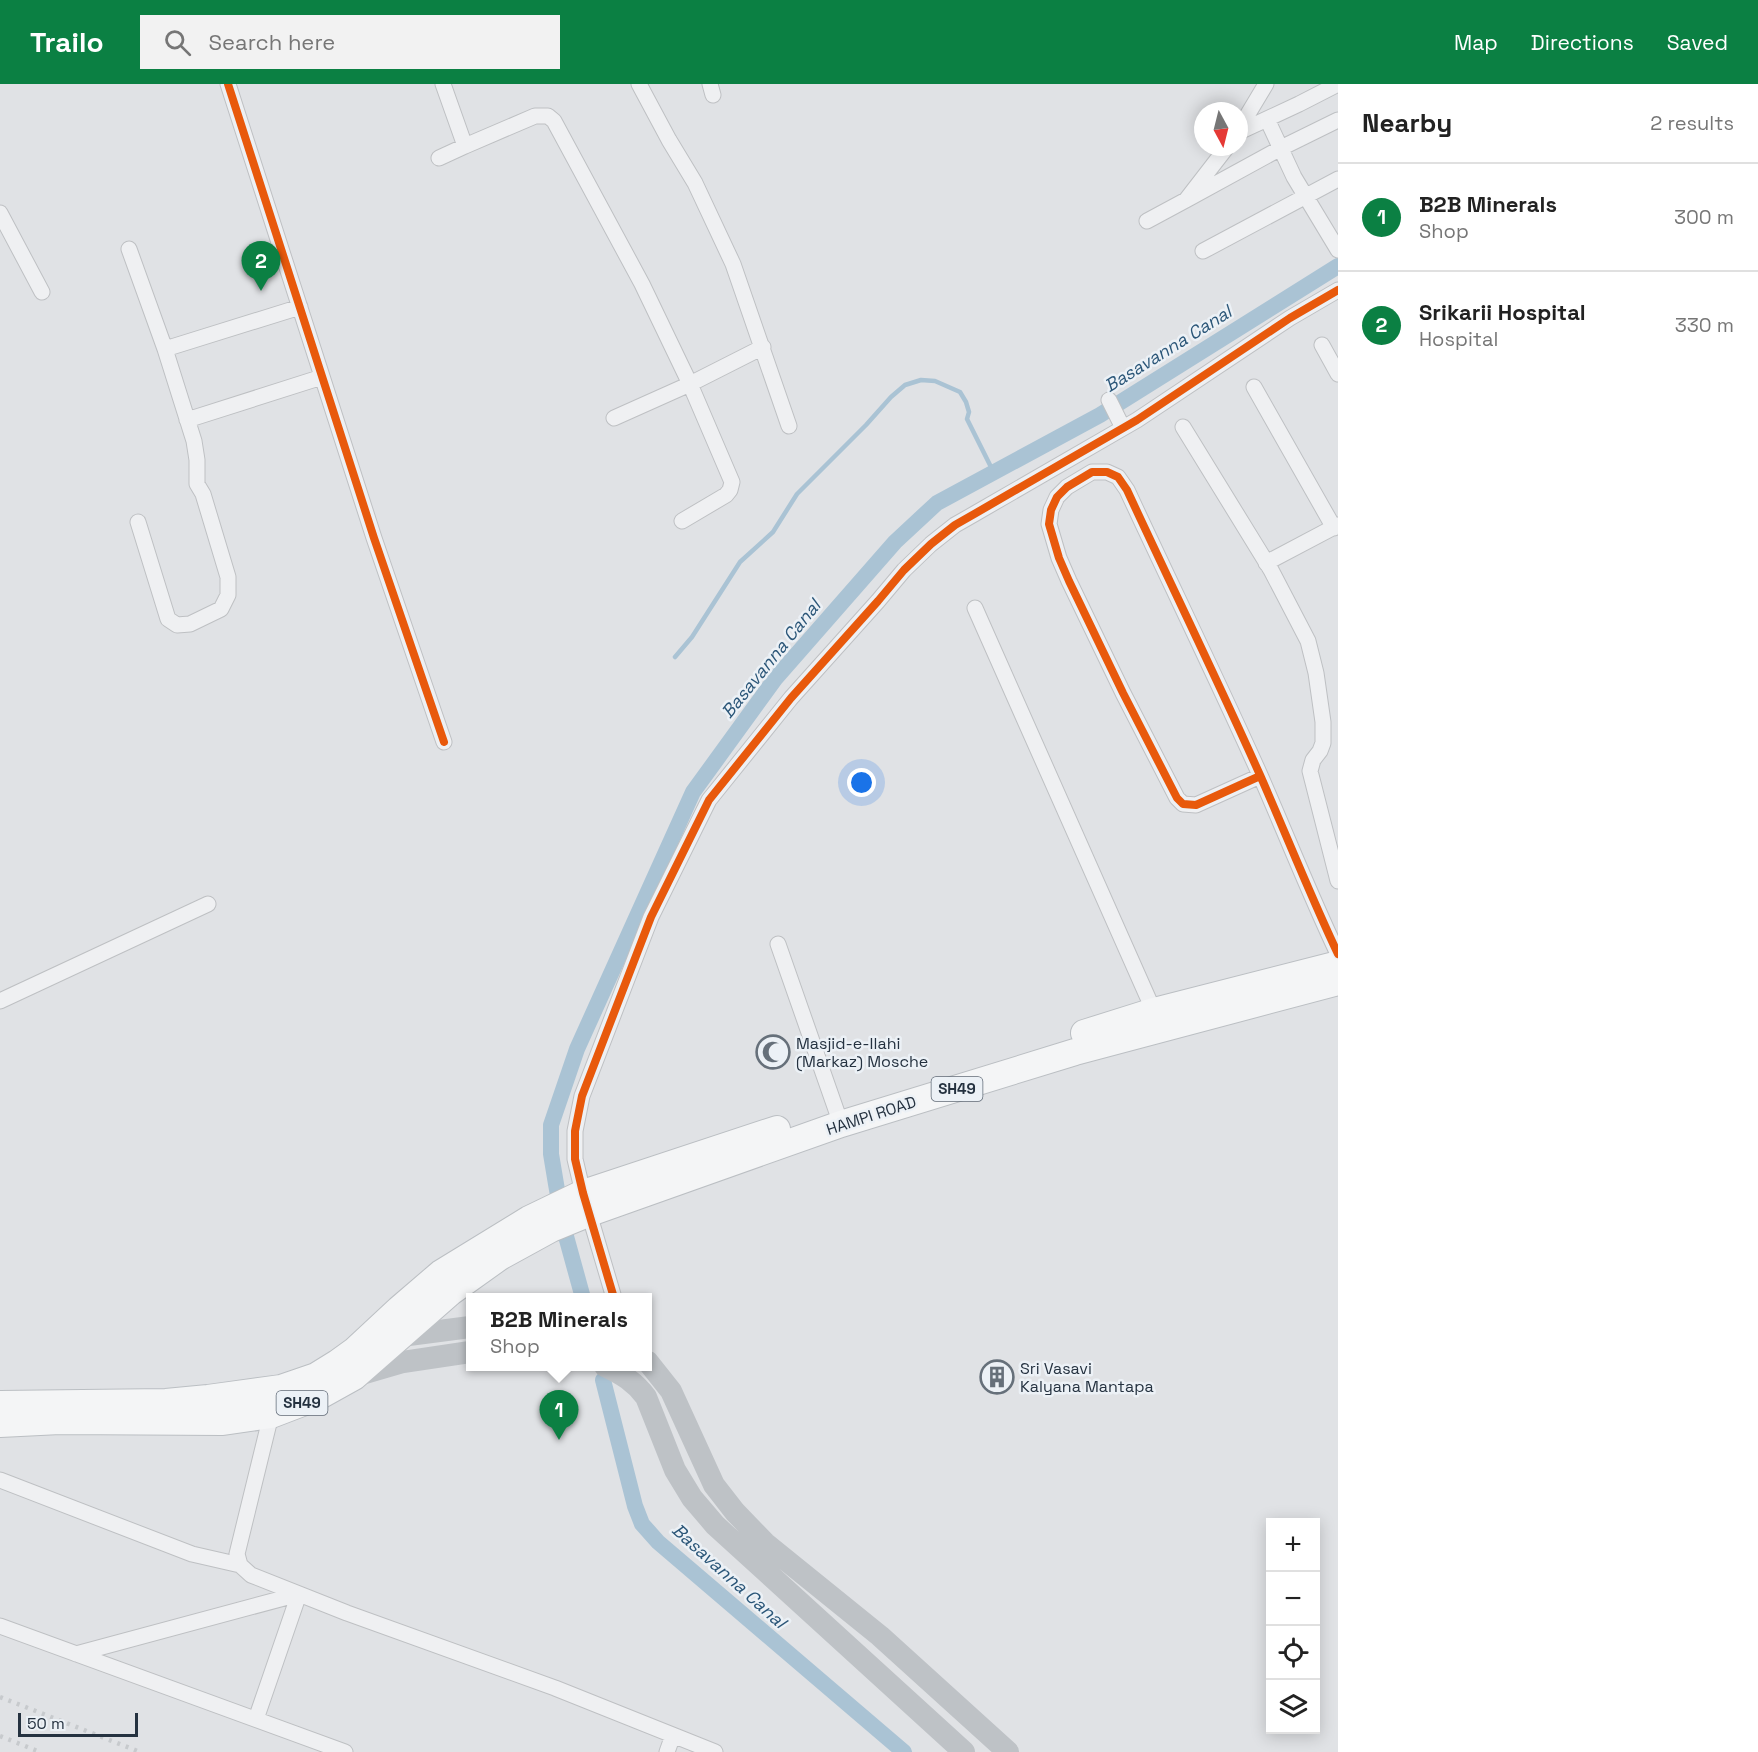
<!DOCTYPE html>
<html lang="en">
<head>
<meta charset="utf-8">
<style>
  :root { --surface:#fff; --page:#f2f2f2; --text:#222; --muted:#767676; --line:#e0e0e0; --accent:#0b8043 }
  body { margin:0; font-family:"Space Grotesk",sans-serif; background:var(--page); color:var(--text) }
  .controls { position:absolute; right:18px; bottom:18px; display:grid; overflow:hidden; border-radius:0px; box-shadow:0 3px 15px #0003 }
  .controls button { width:54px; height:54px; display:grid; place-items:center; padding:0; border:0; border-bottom:2px solid var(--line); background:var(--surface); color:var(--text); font:30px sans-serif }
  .compass { position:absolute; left:1194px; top:18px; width:54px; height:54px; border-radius:50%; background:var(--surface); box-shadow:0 3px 15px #0003; rotate:173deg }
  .scale { position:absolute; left:18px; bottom:15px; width:120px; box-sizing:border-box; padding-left:6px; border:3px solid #253240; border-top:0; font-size:16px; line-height:21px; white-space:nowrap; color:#253240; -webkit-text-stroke:4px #ecf1f6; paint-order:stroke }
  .you { position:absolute; left:862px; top:699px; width:21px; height:21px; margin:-15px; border:4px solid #fff; border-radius:50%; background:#1a73e8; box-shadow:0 0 0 9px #1a73e833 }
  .badge { display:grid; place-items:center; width:39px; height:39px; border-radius:50%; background:var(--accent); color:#fff; font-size:20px; font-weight:700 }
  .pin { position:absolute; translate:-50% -50px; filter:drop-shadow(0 2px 3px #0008) }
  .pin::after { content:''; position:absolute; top:32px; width:21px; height:18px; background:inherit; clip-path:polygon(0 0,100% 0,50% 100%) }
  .popup { position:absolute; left:466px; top:1209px; width:186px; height:78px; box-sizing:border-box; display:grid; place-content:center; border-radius:0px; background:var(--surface); filter:drop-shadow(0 2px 4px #0005); font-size:20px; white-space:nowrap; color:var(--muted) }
  .popup b { font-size:22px; color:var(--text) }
  .popup::after { content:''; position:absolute; left:50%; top:100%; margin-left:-12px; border:12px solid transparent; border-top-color:var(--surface) }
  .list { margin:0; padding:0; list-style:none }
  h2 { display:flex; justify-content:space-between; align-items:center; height:78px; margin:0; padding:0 24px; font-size:26px }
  h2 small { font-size:20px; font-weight:400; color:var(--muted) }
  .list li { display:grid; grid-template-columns:39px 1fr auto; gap:18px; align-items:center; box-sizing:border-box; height:108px; padding:0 24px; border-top:2px solid var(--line) }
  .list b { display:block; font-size:22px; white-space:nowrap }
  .list p { margin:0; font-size:20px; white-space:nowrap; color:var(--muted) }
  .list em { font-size:20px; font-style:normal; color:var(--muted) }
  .icon { flex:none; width:33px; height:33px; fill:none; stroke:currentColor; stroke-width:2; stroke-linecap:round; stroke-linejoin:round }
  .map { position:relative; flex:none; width:1338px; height:1668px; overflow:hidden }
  header { display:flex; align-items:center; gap:36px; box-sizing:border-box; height:84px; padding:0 30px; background:var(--accent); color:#fff }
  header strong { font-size:28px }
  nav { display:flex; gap:33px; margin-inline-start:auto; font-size:21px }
  .search { width:420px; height:54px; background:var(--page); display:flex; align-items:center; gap:15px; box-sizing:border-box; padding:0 21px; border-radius:0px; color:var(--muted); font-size:22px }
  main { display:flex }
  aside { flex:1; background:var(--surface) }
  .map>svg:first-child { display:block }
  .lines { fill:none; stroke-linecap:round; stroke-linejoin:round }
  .stream { stroke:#aac3d4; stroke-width:4.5 }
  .canal { stroke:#aac3d4; stroke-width:16 }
  .minor-casing { stroke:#bec0c3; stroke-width:17 }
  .primary-casing { stroke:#bbbfc3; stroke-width:28 }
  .minor { stroke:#eff0f2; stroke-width:15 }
  .secondary { stroke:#bec2c6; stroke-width:22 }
  .primary { stroke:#f4f5f6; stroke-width:26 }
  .rail { stroke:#c7cacd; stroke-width:4.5; stroke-dasharray:3 6; stroke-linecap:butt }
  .cycleway-casing { stroke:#ecf1f6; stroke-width:11 }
  .cycleway { stroke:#e8590c; stroke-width:8 }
  .labels { text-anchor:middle; stroke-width:5; stroke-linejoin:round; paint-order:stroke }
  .shield { fill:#ecf1f6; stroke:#616b77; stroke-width:1.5 }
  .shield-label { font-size:15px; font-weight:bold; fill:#253240 }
  .poi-label { font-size:16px; fill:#253240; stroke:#ecf1f6; text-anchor:start }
  .street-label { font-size:16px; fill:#253240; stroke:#ecf1f6 }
  .water-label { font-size:18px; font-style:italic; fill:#2b5678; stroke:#ecf1f6 }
</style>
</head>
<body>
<header>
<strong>Trailo</strong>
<div class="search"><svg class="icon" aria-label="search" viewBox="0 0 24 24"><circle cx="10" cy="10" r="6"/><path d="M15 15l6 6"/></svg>Search here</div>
<nav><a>Map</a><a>Directions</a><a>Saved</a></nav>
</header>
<main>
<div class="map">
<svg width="1338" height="1668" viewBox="0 0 1338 1668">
  <rect width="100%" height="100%" fill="#e0e2e5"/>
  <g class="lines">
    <!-- stream -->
    <path class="stream" d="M675 573 692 553 740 478 773 448 797 410 866 341 891 313 905 301 921 296 935 297 960 308 966 318 969 328 967 335 994 389"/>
    <!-- canal -->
    <path class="canal" d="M583 1214 564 1145 556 1100 551 1070V1041L577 965 693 708 775 595 895 458 937 419 1100 331 1338 182
      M603 1296 635 1422 642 1440 658 1458 904 1668"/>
    <defs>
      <path id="minor" d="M228 0 374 454 444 658
        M639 0 669 56 695 99 733 180 789 342
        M710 0 713 11
        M1267 35 1294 93 1338 166
        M1239 45 1266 0
        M1239 48 1299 20 1338 0
        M465 62 535 32H548L554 37 642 200 690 300 732 398 730 406 726 411 682 437
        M439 74 465 62 443 0
        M1186 116 1281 64 1338 36
        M0 129 42 208
        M1147 137 1186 116 1227 63
        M129 165 165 265 194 357 197 376V400L203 410 228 493V511L221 525 190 540 177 541 168 535 138 438
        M1203 167 1338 95
        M1322 261 1338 290
        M165 265 300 223
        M1254 303 1334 444
        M1109 316 1123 344
        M614 334 690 300 763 263
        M187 336 322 293
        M1183 343 1271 486 1308 557 1316 589 1323 638V659L1320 667 1313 676 1310 687 1338 797
        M1266 479 1338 441
        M975 524 1156 932
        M1260 692 1196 721 1183 720 1177 714 1123 609 1069 497 1059 474 1049 440 1051 426 1057 413 1067 403 1092 388H1107L1118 393 1127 406C1171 501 1217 595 1260 691 1286 750 1310 811 1338 870
        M778 860 841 1040
        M0 917 208 820
        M614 1214 583 1109 575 1075V1047L582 1012 651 833 709 716 791 614 878 517 904 486 931 460 955 441 976 429 1137 336 1290 234 1338 206
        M271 1331 237 1470 240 1481 251 1491 347 1529 555 1604 715 1668
        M0 1396 192 1470 240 1481
        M0 1542 345 1668
        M76 1570 299 1510
        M256 1635 299 1510
        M667 1668 673 1651"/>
      <path id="primary" d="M1084 949 1154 927 1338 880
        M0 1320 166 1318 208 1314 281 1304 316 1292 337 1279 355 1266 399 1225 441 1189 529 1135 583 1109 777 1045
        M0 1340 60 1337 223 1338 271 1331 318 1313 354 1293 451 1208 500 1173 551 1145 590 1129 841 1040 1075 968 1338 898"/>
    </defs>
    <!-- minor casing -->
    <use href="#minor" class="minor-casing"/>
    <!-- primary casing -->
    <use href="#primary" class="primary-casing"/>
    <!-- minor -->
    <use href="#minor" class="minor"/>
    <!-- secondary -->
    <path class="secondary" d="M401 1252 470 1243
      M648 1278 671 1307 714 1401 735 1428 765 1459 880 1552 1008 1668
      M605 1282C622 1290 635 1298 646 1313L675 1386 692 1414 715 1441 964 1668
      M355 1292 403 1278 470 1268"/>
    <!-- primary -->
    <use href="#primary" class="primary"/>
    <!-- rail -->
    <path class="rail" d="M0 1613 140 1668
      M0 1652 40 1668"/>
    <defs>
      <path id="cycleway" d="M228 0 374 454 444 658
        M1260 692 1196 721 1183 720 1177 714 1123 609 1069 497 1059 474 1049 440 1051 426 1057 413 1067 403 1092 388H1107L1118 393 1127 406C1171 501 1217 595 1260 691 1286 750 1310 811 1338 870
        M614 1214 583 1109 575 1075V1047L582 1012 651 833 709 716 791 614 878 517 904 486 931 460 955 441 976 429 1137 336 1290 234 1338 206"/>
    </defs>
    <!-- cycleway casing -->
    <use href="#cycleway" class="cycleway-casing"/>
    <!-- cycleway -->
    <use href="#cycleway" class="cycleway"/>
  </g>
  <!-- icons -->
  <defs>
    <symbol id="mosque-ring" viewBox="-11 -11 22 22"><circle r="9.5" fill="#ecf1f6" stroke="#66707a" stroke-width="1.5"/><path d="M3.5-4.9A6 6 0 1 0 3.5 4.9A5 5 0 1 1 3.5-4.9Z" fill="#66707a"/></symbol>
    <symbol id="building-ring" viewBox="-11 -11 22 22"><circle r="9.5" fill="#ecf1f6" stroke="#66707a" stroke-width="1.5"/><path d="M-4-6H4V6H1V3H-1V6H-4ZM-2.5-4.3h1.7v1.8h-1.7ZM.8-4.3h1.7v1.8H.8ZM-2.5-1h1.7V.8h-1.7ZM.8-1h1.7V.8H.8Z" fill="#66707a"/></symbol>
  </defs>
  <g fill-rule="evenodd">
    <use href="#mosque-ring" x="754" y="949" width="38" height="38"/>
    <use href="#building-ring" x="978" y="1274" width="38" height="38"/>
  </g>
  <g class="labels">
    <!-- shield labels -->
    <g class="shield">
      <rect x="931.5" y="993" width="51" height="24" rx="4.5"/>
      <rect x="276.5" y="1307" width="51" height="24" rx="4.5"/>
    </g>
    <g class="shield-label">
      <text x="957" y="1010">SH49</text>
      <text x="302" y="1324">SH49</text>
    </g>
    <!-- poi labels -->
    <g class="poi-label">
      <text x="796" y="965">Masjid-e-Ilahi<tspan x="796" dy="18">(Markaz) Mosche</tspan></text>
      <text x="1020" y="1290">Sri Vasavi<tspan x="1020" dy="18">Kalyana Mantapa</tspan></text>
    </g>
    <!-- street labels -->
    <g class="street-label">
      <text transform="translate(871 1031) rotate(-18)" y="6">HAMPI ROAD</text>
    </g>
    <!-- water labels -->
    <g class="water-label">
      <text transform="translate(1168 265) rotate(-32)" y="6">Basavanna Canal</text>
      <text transform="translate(771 575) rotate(-51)" y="6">Basavanna Canal</text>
      <text transform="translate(729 1492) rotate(42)" y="6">Basavanna Canal</text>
    </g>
  </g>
</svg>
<div class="controls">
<button>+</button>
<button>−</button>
<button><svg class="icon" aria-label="locate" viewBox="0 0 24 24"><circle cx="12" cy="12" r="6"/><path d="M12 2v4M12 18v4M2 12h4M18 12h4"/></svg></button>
<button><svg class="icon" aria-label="layers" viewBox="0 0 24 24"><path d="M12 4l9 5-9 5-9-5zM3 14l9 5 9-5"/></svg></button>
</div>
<svg class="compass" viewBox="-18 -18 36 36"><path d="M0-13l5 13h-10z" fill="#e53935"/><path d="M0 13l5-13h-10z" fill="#767676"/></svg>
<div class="scale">50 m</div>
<div class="you"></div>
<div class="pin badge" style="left:559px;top:1356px">1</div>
<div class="popup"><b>B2B Minerals</b>Shop</div>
<div class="pin badge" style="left:261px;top:207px">2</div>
</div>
<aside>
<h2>Nearby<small>2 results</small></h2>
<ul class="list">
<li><span class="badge">1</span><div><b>B2B Minerals</b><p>Shop</p></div><em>300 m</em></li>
<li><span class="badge">2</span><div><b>Srikarii Hospital</b><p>Hospital</p></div><em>330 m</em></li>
</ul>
</aside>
</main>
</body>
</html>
